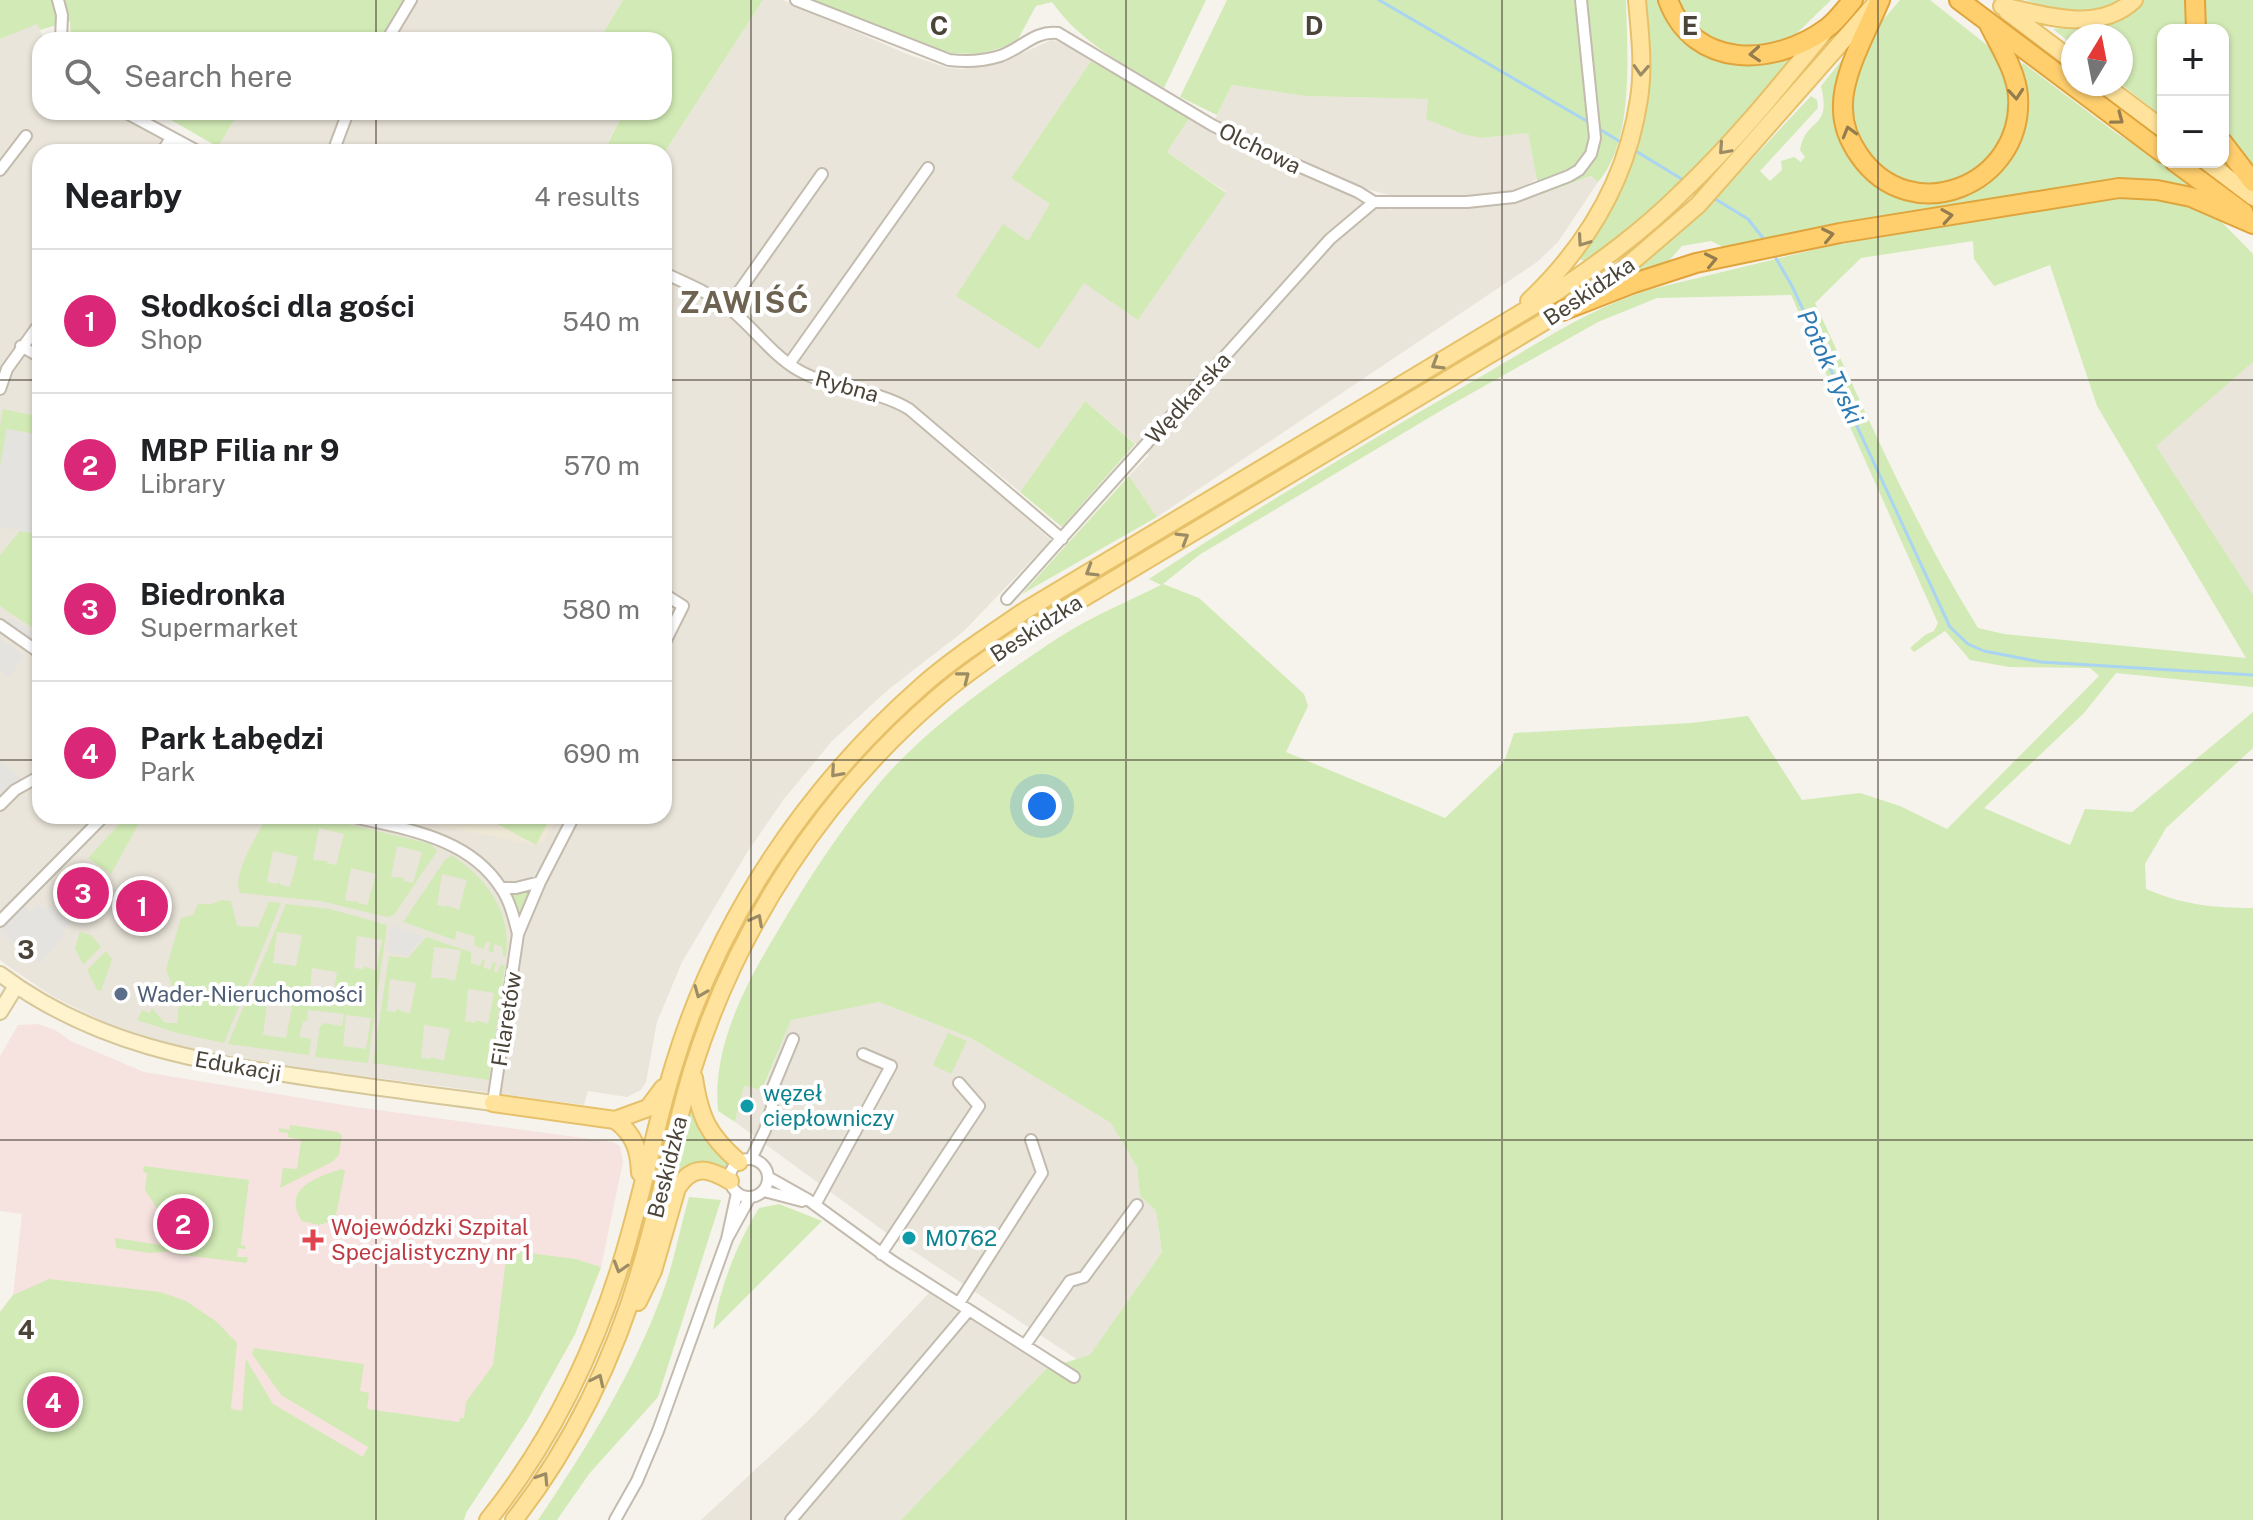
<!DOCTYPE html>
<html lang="en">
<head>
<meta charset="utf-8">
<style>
  :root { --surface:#fff; --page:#f6f6f6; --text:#202124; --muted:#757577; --line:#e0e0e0; --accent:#db2777 }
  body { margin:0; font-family:"Public Sans",sans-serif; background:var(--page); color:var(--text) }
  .controls { position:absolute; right:24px; top:24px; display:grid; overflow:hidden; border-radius:16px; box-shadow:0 2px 6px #0004 }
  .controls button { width:72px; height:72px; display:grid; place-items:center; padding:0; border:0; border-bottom:2px solid var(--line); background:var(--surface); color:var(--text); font:40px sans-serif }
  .compass { position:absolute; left:2061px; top:24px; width:72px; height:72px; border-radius:50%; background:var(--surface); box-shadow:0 2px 6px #0004; rotate:10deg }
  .you { position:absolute; left:1042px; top:806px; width:28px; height:28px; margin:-20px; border:6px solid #fff; border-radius:50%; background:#1a73e8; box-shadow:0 0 0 12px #1a73e833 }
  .badge { display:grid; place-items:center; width:52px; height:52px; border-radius:50%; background:var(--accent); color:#fff; font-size:26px; font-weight:700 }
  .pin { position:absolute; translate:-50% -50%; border:4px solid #fff; box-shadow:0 2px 8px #0006 }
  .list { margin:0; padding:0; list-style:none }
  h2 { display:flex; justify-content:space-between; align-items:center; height:104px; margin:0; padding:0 32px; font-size:34px }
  h2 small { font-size:26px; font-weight:400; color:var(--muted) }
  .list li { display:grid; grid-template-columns:52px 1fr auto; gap:24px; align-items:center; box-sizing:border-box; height:144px; padding:0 32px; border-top:2px solid var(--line) }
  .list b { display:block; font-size:30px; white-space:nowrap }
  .list p { margin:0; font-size:26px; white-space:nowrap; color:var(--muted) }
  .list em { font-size:26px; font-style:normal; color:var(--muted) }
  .icon { flex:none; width:44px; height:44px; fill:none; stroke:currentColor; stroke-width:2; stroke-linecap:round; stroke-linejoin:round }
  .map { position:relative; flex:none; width:2253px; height:1520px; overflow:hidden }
  .search { position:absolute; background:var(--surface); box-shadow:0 2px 6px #0004; left:32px; top:32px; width:640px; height:88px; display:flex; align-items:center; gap:20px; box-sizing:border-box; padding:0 28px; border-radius:24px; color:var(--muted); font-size:30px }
  .panel { position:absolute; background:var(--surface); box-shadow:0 2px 6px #0004; left:32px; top:144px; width:640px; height:680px; border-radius:24px }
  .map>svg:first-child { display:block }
  .residential { fill:#eae5da }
  .education { fill:#efe8d6 }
  .medical { fill:#f6e3e0 }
  .green { fill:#d2eab5; fill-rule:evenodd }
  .parking { fill:#e5e3e0 }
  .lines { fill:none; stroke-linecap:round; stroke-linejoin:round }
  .stream { stroke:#a9d4f2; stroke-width:3 }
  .street-casing { stroke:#c2bbae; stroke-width:14 }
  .secondary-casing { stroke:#d6c79b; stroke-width:18 }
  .primary-casing { stroke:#e6c16a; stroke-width:20 }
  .highway-casing { stroke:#e0a43c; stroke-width:22 }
  .street { stroke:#fff; stroke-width:10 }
  .secondary { stroke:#fff3cd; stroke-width:14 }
  .primary { stroke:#ffe39c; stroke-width:16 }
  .highway { stroke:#ffcf6e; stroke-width:18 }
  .oneway { stroke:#937c4e }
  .oneway2 { stroke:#9c8c66 }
  .grid { fill:none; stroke:#4b4439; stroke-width:2; stroke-opacity:0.55 }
  .service-dot { fill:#5c6f8a; stroke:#fff; stroke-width:3 }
  .culture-dot { fill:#0f9aa8; stroke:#fff; stroke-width:3 }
  .health-dot { fill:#e0444e; stroke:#fff; stroke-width:3 }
  .labels { text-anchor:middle; stroke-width:8; stroke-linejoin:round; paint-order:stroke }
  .street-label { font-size:22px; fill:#4b4439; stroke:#fff }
  .service-label { font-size:22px; fill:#4e5e75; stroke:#fff; text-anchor:start }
  .culture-label { font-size:22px; fill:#0d838f; stroke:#fff; text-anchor:start }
  .health-label { font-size:22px; fill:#be3a42; stroke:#fff; text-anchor:start }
  .water-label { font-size:24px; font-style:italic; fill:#2e7ab2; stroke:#fff }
  .district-label { font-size:30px; font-weight:bold; letter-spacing:2px; fill:#6e6250; stroke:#fff }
  .grid-label { font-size:26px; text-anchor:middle; font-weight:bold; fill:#4b4439; stroke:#fff; stroke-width:8; stroke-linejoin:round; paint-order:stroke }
</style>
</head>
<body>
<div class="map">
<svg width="2253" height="1520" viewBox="0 0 2253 1520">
  <rect width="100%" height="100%" fill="#f6f3ec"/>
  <!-- residential -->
  <path class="residential" d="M418 0H623L599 40H394Z
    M763 0H783L907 54 948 68 962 69 1006 61 1051 40 1062 42 1091 61 1011 178 1051 204 1028 242 1004 224 1138 320 1226 192 1167 152 1190 117 1222 138 1390 210 1399 207H1483L1540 195 1592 176 1598 182 1558 242 1537 262 1157 517 1129 476 1149 455 1085 401 1020 492 969 450 963 461 1051 540 964 631 889 689 832 741 784 799 748 851 682 962 657 1022 646 1082 641 1090 627 1097 588 1091 584 1105 309 1069 174 1047 128 1034 52 996 12 969 0 960V39L37 23 44 40H40V112H113L185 152H40V816H664V153Z
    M1232 85 1305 96 1428 99 1482 138 1528 133 1537 179 1528 184 1526 188 1476 198 1389 195 1359 187 1215 119Z
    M239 112H624L608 142 627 152H215Z
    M2253 362V595L2155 446Z
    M879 1002 971 1038 1112 1123 1137 1167 1140 1196 1156 1211 1162 1252 1090 1356 1078 1360 892 1237 735 1122 744 1086 763 1090 791 1019Z
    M929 1293 1047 1368 901 1520H701L811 1418Z"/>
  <!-- education -->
  <path class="education" d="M390 816H558L544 841 536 845Z"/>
  <!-- medical -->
  <path class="medical" d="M38 1024 55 1030 71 1041 144 1072 356 1107 613 1142 620 1146 623 1162 601 1267 575 1334 526 1422 322 1485 0 1312 13 1295 22 1214 0 1211V1056L18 1025Z"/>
  <!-- green -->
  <path class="green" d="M0 0H407L383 40H71L70 21 40 30 37 24 0 39Z
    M623 0H763L664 153 627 152 608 143 624 112H664V40H599Z
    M809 0H1206L1164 88C1123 64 1080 42 1052 2L1036 6 1018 39 1007 46 979 54 951 53 904 39Z
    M1227 0H1626C1627 52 1635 141 1598 182L1591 176 1540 195 1528 133 1482 138 1463 134 1426 119 1428 99 1305 96 1232 85 1217 115 1180 97Z
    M1642 0H1663L1725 60 1797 51 1711 152 1633 228 1587 263 1578 258 1611 210 1630 162Z
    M1674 0H1831L1792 38 1747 51 1712 44 1689 29Z
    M1900 0H1930L1992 49 2008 75 2012 105 2005 138 1983 168 1954 184 1922 186 1889 177 1855 139 1848 108 1864 52 1881 22Z
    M2026 0H2123C2096 22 2055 11 2026 0Z
    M2143 0H2187L2188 30H2163V117L2121 84V36H2073V45L2053 29C2089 26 2113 22 2143 0Z
    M2206 0H2253V168L2232 140 2223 120V30H2206Z
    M1846 55 1849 58 1834 96 1837 122 1874 181 1960 195 1981 187 1997 171 2018 70 2023 63 2116 133 2184 176 2220 204 2150 185 1731 251 1711 241 1682 246 1666 264 1633 277 1627 275 1711 203 1811 96 1817 100 1818 108 1760 171 1770 181 1782 170 1781 161 1794 157 1801 162 1805 157 1800 150C1806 116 1832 131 1821 86Z
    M1091 61 1190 117 1167 152 1226 193 1138 320 1084 283 1039 349 956 296 1003 224 1028 241 1050 204 1011 178Z
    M157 112H239L218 147Z
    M2118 193 2159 195 2210 210 2253 254V362L2156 446 2253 595V687L2116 673 2084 713 1984 808 2070 845 2085 809 2132 812 2253 712V748L2166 828 2145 864 2146 889C2184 905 2213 908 2253 908V1520H901L1047 1368 1090 1355 1162 1252 1156 1211 1140 1196 1137 1167 1111 1123 971 1038 879 1002 791 1020 762 1090 744 1086 735 1122 718 1111C712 1048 744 987 776 934 807 881 842 826 883 779 928 727 1000 676 1058 638 1090 617 1127 602 1161 585L1149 579C1255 509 1364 444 1473 381 1531 348 1588 308 1652 289L1834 245 1972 222 2050 203ZM1973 241 1974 259 1994 286 2050 265 2097 406 2246 658 2004 634 1978 628C1914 525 1866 413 1815 303L1861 258ZM1791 295 1938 623 1934 631 1925 635 1910 648 1914 652 1945 631 1970 660 2009 667 2090 668 2099 676 1947 829 1900 806 1860 793 1802 800 1748 716 1691 723 1514 733 1504 762 1445 818 1286 752 1308 706 1304 694 1199 598 1163 584 1199 555 1447 407 1598 322 1657 298Z
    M1085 401 1135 444 1062 527 1020 492Z
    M3 409 40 417V435L7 429 0 467V426Z
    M1129 476 1157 517 1022 594Z
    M40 526V633L0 606V555L20 531 38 534Z
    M127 816H143L111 874 88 858Z
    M267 816H315L431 844 437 851 394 915 387 917 321 901 240 893C231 875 258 834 267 816ZM319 828 344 834 336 865 327 863V861L313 860ZM397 846 422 852 413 883 404 881V878L391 877ZM273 851 298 857 290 887 281 885 279 882 276 884 267 882ZM351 868 376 874 367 905 358 903 356 900 354 902 345 900Z
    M492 816H551L536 845 490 820Z
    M452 855C487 879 512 912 506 956H503L502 947 494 944V953L488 951 490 943 487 941 483 949 475 946 474 936 456 931 455 940 403 922 445 860ZM442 874 467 880 459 910 446 905 445 907 437 905Z
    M531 890 518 921 508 893Z
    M222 900 231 901 237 926 258 927 269 902 281 903 224 1043 177 1033 137 1020 142 1010 150 1013 152 1008 165 1023H177L179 1006 166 969 181 918 193 915 198 904H212Z
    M286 904 330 909 387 925 368 1063 315 1057 320 1026 324 1023 342 1026 344 1014 308 1010 307 1021H303L299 1037 311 1039 309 1055 228 1044ZM277 932 302 935 296 966 273 963ZM357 936 382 940 376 971 364 966 363 969 354 968ZM312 968 337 972 332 1003 309 1000ZM267 1004 292 1007 286 1038 263 1035ZM346 1015 371 1018 366 1049 343 1046Z
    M80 932 91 935 101 947 83 965 75 948Z
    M426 937 471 952V963L480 966 483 959 485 960 483 967 490 970 493 962 496 963 494 971 497 973 501 964 505 966 489 1080 373 1063 389 956 408 958ZM434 947 461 950 455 981 443 978H431ZM390 979 416 983 410 1014 397 1009 396 1012 387 1011ZM468 989 494 993 488 1024 475 1020V1023L465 1021ZM424 1025 450 1029 444 1061 431 1057 430 1059 421 1058Z
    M106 951 112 959 101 991 97 990 87 970Z
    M948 1033 967 1041 951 1074 933 1065Z
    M690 1105H694L732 1161 726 1172 671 1184Z
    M290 1125 338 1132 342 1136 339 1155 332 1162 280 1188 283 1168 297 1169 301 1140 288 1137V1133L279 1132V1128L289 1130Z
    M144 1166 249 1180 241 1245 246 1246 245 1249 238 1248 237 1257H248L247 1263 175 1254 174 1251 150 1253 116 1248 115 1238 173 1247 176 1245 177 1239 145 1190 147 1173 143 1172Z
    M342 1169 345 1171 335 1220 319 1225 302 1221C281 1188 317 1177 342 1169Z
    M689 1197 721 1200 658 1397 589 1474 557 1520H538C586 1449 633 1374 663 1292 674 1262 680 1228 689 1197Z
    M779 1204 822 1221 713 1330C720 1287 736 1245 759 1208Z
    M507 1250 575 1259 601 1267 575 1334 526 1422 466 1513 464 1520H0V1312L13 1295 49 1279 160 1292 186 1301 217 1322 237 1343 231 1409 242 1411 246 1359 273 1404 363 1457 368 1447 281 1395 252 1354 254 1348 364 1364 360 1391 369 1393 367 1409 459 1422 460 1418H464L466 1402 493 1365Z"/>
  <!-- parking -->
  <path class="parking" d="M7 429 40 435 39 534 0 527V467Z
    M10 617 40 637V648L5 624Z
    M0 639 24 655 10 677 0 671Z
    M0 760 21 778 0 798Z
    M38 904 45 910 50 905 70 923 63 930 66 934 39 964 0 931 23 905 30 912Z
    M390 925 424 937 407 956 388 952Z"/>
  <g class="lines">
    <!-- stream -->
    <path class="stream" d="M1379 0 1590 123
      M1596 127 1624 144
      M1634 150 1685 181
      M1712 197 1748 219 1767 243
      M1773 253 1792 286 1950 627 1968 644 1984 651 2041 662 2253 675"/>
    <defs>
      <path id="street" d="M58 0 62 15 61 40
        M796 0 949 60C966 62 984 61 1000 56 1021 49 1035 30 1058 33L1212 125 1262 150 1358 192 1374 202H1467L1514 197 1569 176 1579 170 1591 154 1595 138 1581 0
        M387 40 411 0
        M125 112 199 152
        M162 152 171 138
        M333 152 348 112
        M0 170 26 136
        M664 273C686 283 710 293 729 308 753 327 771 354 798 370 833 390 874 388 909 409L1062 539
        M728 307 822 174
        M21 346 40 357
        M789 364 928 168
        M0 389 7 369 40 323
        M664 594 683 606 664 644
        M1007 599 1330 239 1374 202
        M0 625 40 653
        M0 805 15 790 40 776
        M349 816C403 829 468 836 501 888 510 901 514 918 518 934L493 1103
        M502 888H516L540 882
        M0 921 104 816
        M518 934 540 882 574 816
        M730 1178a19 19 0 1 1 38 0a19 19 0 1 1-38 0Z
        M751 1159 765 1130 772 1107 771 1092 793 1039
        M768 1177 807 1199 892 1261 1074 1377
        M764 1191 802 1201
        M815 1205 891 1066 863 1054
        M728 1237 750 1197
        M881 1254 979 1106 959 1083
        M959 1303 1042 1173 1031 1140
        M1025 1345 1070 1281 1084 1277 1137 1205
        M615 1520 637 1481 658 1431 727 1239 737 1193
        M791 1520 969 1310"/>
      <path id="secondary" d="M0 974C95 1045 196 1061 310 1078 371 1087 432 1095 493 1103
        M0 1012 16 986"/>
      <path id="primary" d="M2002 6C2044 15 2098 34 2134 0
        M2007 11 2073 61
        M2103 84 2163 129
        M2207 162 2253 197
        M1529 301C1587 246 1627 179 1639 99 1644 66 1640 33 1637 0
        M694 1078C700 1118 708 1135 739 1162
        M493 1103 615 1120 648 1108 663 1088
        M615 1120C635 1135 639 1150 640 1173
        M638 1302 653 1271 677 1188C693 1164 708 1168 730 1181
        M488 1520C549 1444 592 1357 621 1264 642 1198 654 1130 674 1065 719 917 807 787 923 685 955 657 991 634 1026 610L1553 294C1599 263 1643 231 1682 192 1734 143 1779 87 1824 32
        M514 1520C572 1446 615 1357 641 1267 661 1201 673 1133 693 1068 738 925 824 795 937 698 968 671 1002 649 1035 627L1562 311 1620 272 1698 205 1875 4"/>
      <path id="highway" d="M1668 0C1694 70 1774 67 1827 28 1837 21 1845 9 1853 0
        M1880 0C1867 31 1841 76 1843 109 1843 125 1850 142 1859 155 1911 231 2024 185 2018 96 2016 70 1999 45 1988 22
        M1959 0 2163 153
        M2195 0 2196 30
        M2223 143 2253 182
        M2175 162 2244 213
        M1562 311 1631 284 1696 263 1840 233 2119 188 2157 190 2191 197 2253 224"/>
    </defs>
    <!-- street casing -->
    <use href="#street" class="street-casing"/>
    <!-- secondary casing -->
    <use href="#secondary" class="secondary-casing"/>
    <!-- primary casing -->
    <use href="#primary" class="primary-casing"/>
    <!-- highway casing -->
    <use href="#highway" class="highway-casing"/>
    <!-- street -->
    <use href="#street" class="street"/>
    <!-- secondary -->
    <use href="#secondary" class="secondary"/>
    <!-- primary -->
    <use href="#primary" class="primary"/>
    <!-- highway -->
    <use href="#highway" class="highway"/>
  </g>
  <!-- one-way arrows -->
  <defs><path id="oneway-chevron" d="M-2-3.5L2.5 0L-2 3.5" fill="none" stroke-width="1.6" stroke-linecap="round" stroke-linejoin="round" transform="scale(2)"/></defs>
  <g class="oneway">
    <use href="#oneway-chevron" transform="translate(1755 54) rotate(176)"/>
    <use href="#oneway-chevron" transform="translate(2016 94) rotate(85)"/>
    <use href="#oneway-chevron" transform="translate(2118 119) rotate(37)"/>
    <use href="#oneway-chevron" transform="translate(1849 132) rotate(-106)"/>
    <use href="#oneway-chevron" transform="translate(1947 216) rotate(-9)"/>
    <use href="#oneway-chevron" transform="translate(1828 235) rotate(-12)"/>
    <use href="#oneway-chevron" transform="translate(1711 260) rotate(-12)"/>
  </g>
  <g class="oneway2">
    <use href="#oneway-chevron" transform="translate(1641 70) rotate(93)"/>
    <use href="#oneway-chevron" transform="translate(1724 149) rotate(132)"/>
    <use href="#oneway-chevron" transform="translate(1583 241) rotate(125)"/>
    <use href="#oneway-chevron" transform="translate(1437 364) rotate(149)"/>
    <use href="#oneway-chevron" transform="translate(1183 538) rotate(-31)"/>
    <use href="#oneway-chevron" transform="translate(1091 571) rotate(149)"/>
    <use href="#oneway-chevron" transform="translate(964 677) rotate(-38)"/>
    <use href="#oneway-chevron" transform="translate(836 772) rotate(131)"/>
    <use href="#oneway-chevron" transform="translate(757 920) rotate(-62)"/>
    <use href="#oneway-chevron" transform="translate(700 992) rotate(112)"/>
    <use href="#oneway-chevron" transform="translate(620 1267) rotate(107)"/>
    <use href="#oneway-chevron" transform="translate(598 1380) rotate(-65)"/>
    <use href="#oneway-chevron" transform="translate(543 1478) rotate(-57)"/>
  </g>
  <!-- grid -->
  <path class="grid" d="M376 0V40M751 0V1520M1126 0V1520M1502 0V1520M1878 0V1520M376 112V152M0 380H40M664 380H2253M0 760H40M664 760H2253M376 816V1520M0 1140H2253"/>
  <!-- markers -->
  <circle class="service-dot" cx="121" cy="994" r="8"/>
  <g class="culture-dot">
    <circle cx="747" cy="1106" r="8"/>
    <circle cx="909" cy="1238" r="8"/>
  </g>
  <path class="health-dot" d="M309 1228h8v8h8v8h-8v8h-8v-8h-8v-8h8z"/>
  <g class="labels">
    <!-- street labels -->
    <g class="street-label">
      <text transform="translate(1260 148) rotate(26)" y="8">Olchowa</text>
      <text transform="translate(1589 291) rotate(-34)" y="8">Beskidzka</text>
      <text transform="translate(847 386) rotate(16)" y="8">Rybna</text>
      <text transform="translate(1188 398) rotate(-48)" y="8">Wędkarska</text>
      <text transform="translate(1036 628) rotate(-33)" y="8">Beskidzka</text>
      <text transform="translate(506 1019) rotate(-81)" y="8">Filaretów</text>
      <text transform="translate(238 1066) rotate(10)" y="8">Edukacji</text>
      <text transform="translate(667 1167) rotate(-76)" y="8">Beskidzka</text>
    </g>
    <!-- service labels -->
    <g class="service-label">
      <text x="137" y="1002">Wader-Nieruchomości</text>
    </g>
    <!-- culture labels -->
    <g class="culture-label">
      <text x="763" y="1101">węzeł<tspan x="763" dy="25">ciepłowniczy</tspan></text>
      <text x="925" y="1246">M0762</text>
    </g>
    <!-- health labels -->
    <g class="health-label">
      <text x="331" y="1235">Wojewódzki Szpital<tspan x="331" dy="25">Specjalistyczny nr 1</tspan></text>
    </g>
    <!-- water labels -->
    <g class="water-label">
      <text transform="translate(1830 367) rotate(65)" y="8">Potok Tyski</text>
    </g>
    <!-- district labels -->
    <g class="district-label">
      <text x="745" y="313">ZAWIŚĆ</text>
    </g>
  </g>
  <g class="grid-label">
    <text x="939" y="35">C</text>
    <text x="1314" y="35">D</text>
    <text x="1690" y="35">E</text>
    <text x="26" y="959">3</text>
    <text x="26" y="1339">4</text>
  </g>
</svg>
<div class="controls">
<button>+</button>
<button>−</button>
</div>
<svg class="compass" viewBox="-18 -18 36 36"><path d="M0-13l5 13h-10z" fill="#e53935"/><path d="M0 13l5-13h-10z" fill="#757577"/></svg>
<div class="you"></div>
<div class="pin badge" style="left:142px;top:906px">1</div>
<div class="pin badge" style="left:183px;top:1224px">2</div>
<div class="pin badge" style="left:83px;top:893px">3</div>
<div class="pin badge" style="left:53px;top:1402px">4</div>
<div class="search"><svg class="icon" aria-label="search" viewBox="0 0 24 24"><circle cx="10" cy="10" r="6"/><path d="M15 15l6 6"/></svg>Search here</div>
<section class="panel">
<h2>Nearby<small>4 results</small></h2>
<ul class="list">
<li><span class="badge">1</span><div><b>Słodkości dla gości</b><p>Shop</p></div><em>540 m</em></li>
<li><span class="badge">2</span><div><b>MBP Filia nr 9</b><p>Library</p></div><em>570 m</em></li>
<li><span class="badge">3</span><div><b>Biedronka</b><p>Supermarket</p></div><em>580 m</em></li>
<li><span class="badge">4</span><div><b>Park Łabędzi</b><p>Park</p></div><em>690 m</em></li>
</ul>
</section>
</div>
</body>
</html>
